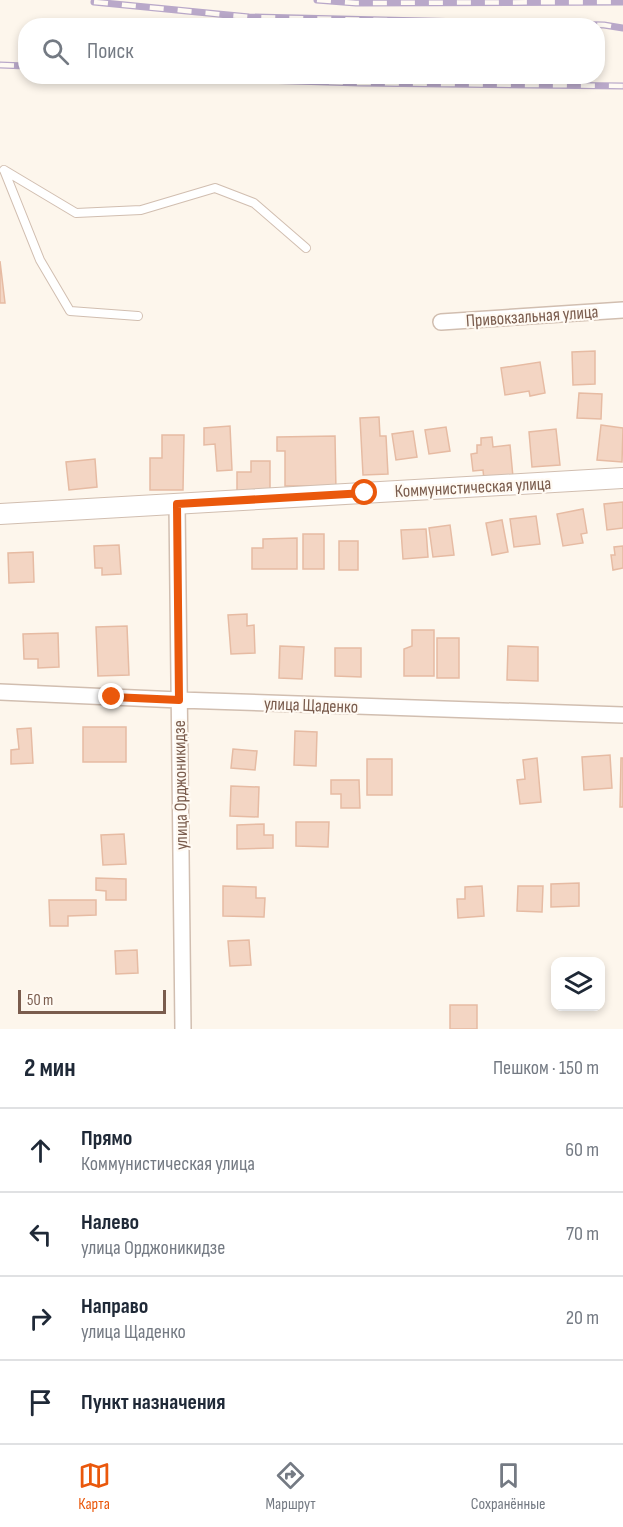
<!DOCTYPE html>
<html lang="ru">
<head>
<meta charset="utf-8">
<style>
  :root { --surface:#fff; --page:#f2f2f3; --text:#1f2937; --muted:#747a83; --line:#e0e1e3; --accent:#ea580c }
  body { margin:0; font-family:"Sofia Sans Condensed",sans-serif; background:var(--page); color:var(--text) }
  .controls { position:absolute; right:18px; bottom:18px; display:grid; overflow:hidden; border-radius:12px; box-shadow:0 3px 9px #0003 }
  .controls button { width:54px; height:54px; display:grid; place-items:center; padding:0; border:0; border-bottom:2px solid var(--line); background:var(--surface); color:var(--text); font:30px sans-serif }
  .scale { position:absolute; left:18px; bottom:15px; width:148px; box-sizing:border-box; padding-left:6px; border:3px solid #7a5c4d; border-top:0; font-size:16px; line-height:21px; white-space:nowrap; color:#7a5c4d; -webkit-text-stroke:4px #fffaf3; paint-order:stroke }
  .stop { position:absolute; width:18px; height:18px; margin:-14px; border:4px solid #ea580c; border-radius:50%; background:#fff }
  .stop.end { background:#ea580c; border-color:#fff; box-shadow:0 2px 6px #0008 }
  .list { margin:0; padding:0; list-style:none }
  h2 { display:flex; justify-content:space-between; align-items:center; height:78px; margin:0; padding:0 24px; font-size:26px }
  h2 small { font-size:20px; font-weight:400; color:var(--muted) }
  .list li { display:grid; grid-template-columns:39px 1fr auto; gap:18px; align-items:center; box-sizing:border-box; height:84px; padding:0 24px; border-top:2px solid var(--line) }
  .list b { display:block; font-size:22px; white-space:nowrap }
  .list p { margin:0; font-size:20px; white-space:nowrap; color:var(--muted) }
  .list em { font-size:20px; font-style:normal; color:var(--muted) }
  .icon { flex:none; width:33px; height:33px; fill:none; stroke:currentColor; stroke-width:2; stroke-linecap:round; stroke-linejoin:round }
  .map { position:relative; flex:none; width:623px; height:1029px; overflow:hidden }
  .search { position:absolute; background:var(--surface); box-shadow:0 3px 9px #0003; left:18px; right:18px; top:18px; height:66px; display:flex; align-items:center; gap:15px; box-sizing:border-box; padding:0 21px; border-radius:24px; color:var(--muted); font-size:22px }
  .sheet { height:414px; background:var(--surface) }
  nav { display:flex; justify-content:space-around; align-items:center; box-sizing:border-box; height:84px; border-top:2px solid var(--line); background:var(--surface); font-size:16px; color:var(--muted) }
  nav a { display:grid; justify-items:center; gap:3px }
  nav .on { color:var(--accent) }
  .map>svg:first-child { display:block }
  .building { fill:#f3d5c3; stroke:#e6bba3; stroke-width:1.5 }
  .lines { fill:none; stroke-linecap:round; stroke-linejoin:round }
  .service-casing { stroke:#d1beb0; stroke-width:10 }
  .minor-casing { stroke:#d1beb0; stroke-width:18 }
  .tertiary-casing { stroke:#d1beb0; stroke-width:22 }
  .service { stroke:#fff; stroke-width:8 }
  .minor { stroke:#fff; stroke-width:15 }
  .tertiary { stroke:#fff; stroke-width:20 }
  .rail-casing { stroke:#b9a8c9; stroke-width:7 }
  .rail { stroke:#fffaf3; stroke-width:4.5; stroke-dasharray:14; stroke-linecap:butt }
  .route { stroke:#ea580c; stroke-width:8 }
  .labels { text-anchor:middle; stroke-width:4.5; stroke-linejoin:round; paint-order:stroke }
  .street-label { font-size:18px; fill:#7a5c4d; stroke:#fffaf3 }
</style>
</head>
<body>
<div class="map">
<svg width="623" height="1029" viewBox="0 0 623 1029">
  <rect width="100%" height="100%" fill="#fdf6ec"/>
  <!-- building -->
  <path class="building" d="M0 261 5 303H0Z
    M595 351V384L573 385 572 352Z
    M540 362 545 393 530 396 529 391 505 395 501 368Z
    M579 393 602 394 601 419 577 418Z
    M379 417 380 436H386L388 474 363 475 360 418Z
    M601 425 623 428 622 462 597 460Z
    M230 426 232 470 217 471 215 444 204 445V428Z
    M446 427 450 451 429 454 425 430Z
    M556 429 560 465 532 467 529 432Z
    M413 431 417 457 396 460 392 434Z
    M162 435H184L183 490H150V458H162Z
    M335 436 336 492H313V486H285V451H277V437Z
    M492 437 493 447 510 445 513 477 484 480 483 470 473 471 471 454 477 453V445H481V438Z
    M95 459 97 487 69 490 66 462Z
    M251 461H270V491H237V472H251Z
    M623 502V528L607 530 604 504Z
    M583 509 587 533 581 534 583 543 563 546 557 514Z
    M536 516 540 544 514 547 510 519Z
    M502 520 508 552 492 555 486 523Z
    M450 525 454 555 433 557 429 528Z
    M426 529 428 557 403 559 401 530Z
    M303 534H324V569H303Z
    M297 538V569H252V548H263V539Z
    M339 541H358V570H339Z
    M119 545 121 574 102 575V568H95L94 546Z
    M623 546V568L613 570 611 555H615L614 547Z
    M33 552 34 582 9 583 8 553Z
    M247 614V626L254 625 255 653 231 654 228 615Z
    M127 626 129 675 98 676 96 627Z
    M412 630H434V676H404V649L412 646Z
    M58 633 59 667 38 668V659H24L23 634Z
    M437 638H459V678H437Z
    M280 646 304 647 302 679 279 678Z
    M508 646 538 647V681L507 680Z
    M335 648H361V677L335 676Z
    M83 727H126V762H83Z
    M31 728 33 763 11 764V750L19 749 17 729Z
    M295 731 317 732 316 766 294 765Z
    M233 749 257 751 255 770 231 768Z
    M610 755 612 788 584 790 582 757Z
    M537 758 541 802 520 804 517 780 525 779 523 760Z
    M621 758H623V807H620Z
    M367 759H392V795H367Z
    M331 780H359L360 808H341V794H331Z
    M231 786 259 787 258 817 230 816Z
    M296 822H329L328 847 296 846Z
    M264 824V835H273V848L237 849V825Z
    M124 834 126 864 103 865 101 835Z
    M96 878 126 879V900H106V891L96 890Z
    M579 883V906L551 907V884Z
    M223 886 256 887V898H265L264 917 223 916Z
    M482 886 484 916 458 918 457 899H465V887Z
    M518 886H543L542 912 517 911Z
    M49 900H96V915L68 916V926H50Z
    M249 940 251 965 230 966 228 941Z
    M137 950 138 973 116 974 115 951Z
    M450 1005H477V1029H450Z"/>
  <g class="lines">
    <defs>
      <path id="service" d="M4 170 76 213 141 210 215 188 254 203 306 248
        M4 170 40 260 70 311 138 316"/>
      <path id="minor" d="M441 322 623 310
        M177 504 183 1029
        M0 692 179 700 623 715"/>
      <path id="tertiary" d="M0 514 623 478"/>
    </defs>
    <!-- service casing -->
    <use href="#service" class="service-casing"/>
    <!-- minor casing -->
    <use href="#minor" class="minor-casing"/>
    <!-- tertiary casing -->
    <use href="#tertiary" class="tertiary-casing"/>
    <!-- service -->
    <use href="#service" class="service"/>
    <!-- minor -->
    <use href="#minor" class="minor"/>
    <!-- tertiary -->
    <use href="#tertiary" class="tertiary"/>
    <defs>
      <path id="rail" d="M317 0 356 3 623 2
        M94 2 249 17 604 25 623 28
        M0 65 26 66
        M133 76 360 83 623 86"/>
    </defs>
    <!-- rail casing -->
    <use href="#rail" class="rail-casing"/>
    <!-- rail -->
    <use href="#rail" class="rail"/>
  </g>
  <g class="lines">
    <!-- route -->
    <path class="route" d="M112 697 179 700 177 504 365 493"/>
  </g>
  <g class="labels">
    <!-- street labels -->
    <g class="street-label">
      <text transform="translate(532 316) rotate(-4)" y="6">Привокзальная улица</text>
      <text transform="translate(473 487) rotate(-3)" y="6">Коммунистическая улица</text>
      <text transform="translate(311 705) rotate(2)" y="6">улица Щаденко</text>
      <text transform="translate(180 785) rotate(-91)" y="6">улица Орджоникидзе</text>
    </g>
  </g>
</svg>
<div class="controls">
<button><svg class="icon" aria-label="layers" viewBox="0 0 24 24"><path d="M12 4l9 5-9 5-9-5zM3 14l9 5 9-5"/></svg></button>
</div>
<div class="scale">50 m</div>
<div class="stop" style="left:365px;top:493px"></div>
<div class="stop end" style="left:112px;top:697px"></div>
<div class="search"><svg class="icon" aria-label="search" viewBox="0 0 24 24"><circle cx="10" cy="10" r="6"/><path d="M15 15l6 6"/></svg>Поиск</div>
</div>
<section class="sheet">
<h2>2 мин<small>Пешком · 150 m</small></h2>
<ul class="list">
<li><svg class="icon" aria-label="ahead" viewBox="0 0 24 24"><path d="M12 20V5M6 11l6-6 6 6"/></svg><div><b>Прямо</b><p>Коммунистическая улица</p></div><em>60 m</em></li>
<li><svg class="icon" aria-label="left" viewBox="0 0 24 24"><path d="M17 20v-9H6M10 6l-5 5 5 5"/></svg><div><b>Налево</b><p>улица Орджоникидзе</p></div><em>70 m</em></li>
<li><svg class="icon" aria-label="right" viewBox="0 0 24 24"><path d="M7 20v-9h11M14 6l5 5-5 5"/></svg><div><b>Направо</b><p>улица Щаденко</p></div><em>20 m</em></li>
<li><svg class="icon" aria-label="arrive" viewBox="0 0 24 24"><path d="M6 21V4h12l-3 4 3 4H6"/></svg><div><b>Пункт назначения</b></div></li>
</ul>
</section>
<nav>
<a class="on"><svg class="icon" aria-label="map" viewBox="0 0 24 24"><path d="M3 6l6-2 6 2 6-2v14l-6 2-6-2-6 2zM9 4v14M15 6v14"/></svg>Карта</a>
<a><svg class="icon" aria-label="directions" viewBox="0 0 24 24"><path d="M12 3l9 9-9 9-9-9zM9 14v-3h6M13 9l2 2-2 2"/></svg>Маршрут</a>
<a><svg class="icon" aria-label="saved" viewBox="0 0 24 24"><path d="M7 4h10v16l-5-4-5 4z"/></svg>Сохранённые</a>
</nav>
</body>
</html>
